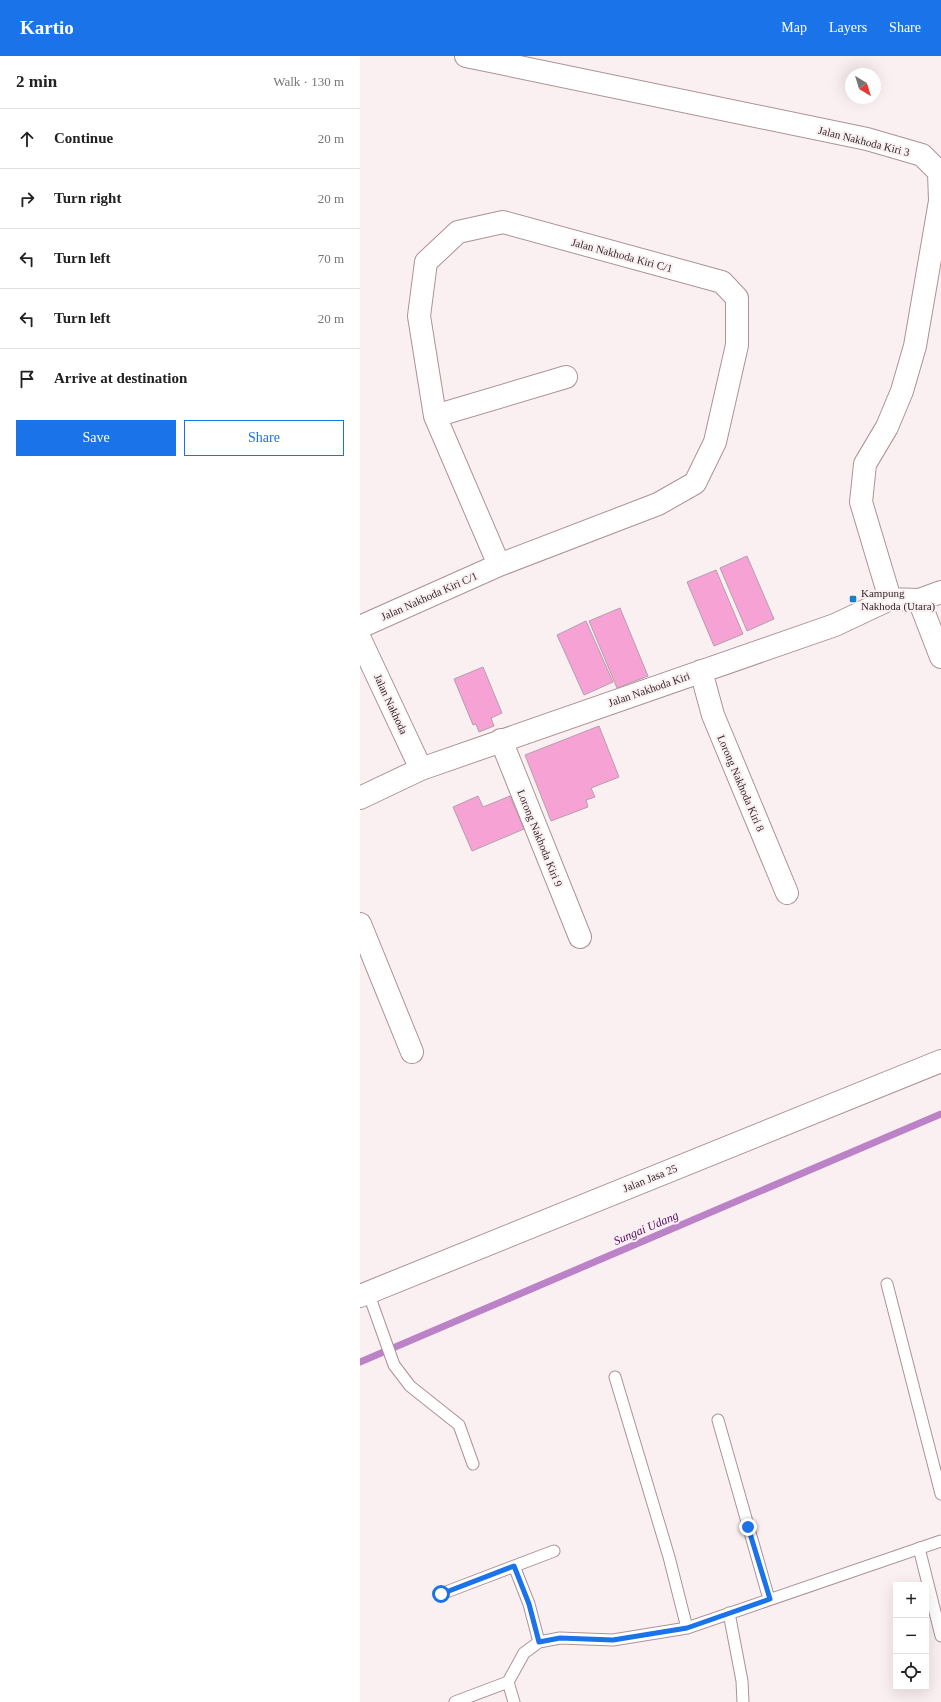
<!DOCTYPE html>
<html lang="en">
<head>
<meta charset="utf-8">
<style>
  :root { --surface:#fff; --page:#f2f2f2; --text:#222; --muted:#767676; --line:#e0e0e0; --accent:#1a73e8 }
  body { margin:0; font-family:"Times New Roman",serif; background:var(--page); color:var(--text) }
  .controls { position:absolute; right:12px; bottom:12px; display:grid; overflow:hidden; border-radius:0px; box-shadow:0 4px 16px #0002 }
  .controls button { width:36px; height:36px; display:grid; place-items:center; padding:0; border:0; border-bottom:1px solid var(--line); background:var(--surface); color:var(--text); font:20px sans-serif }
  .compass { position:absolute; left:485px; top:12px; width:36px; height:36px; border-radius:50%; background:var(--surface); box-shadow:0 4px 16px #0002; rotate:142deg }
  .stop { position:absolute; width:12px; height:12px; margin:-9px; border:3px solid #1a73e8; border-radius:50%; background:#fff }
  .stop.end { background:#1a73e8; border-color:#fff; box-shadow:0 1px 4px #0008 }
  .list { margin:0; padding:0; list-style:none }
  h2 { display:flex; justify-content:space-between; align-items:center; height:52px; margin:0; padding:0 16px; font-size:17px }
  h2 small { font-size:13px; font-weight:400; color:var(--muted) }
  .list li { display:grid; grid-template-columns:26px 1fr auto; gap:12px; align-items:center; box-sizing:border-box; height:60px; padding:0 16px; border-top:1px solid var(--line) }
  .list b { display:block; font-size:15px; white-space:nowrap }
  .list em { font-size:13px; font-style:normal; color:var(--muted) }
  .actions { display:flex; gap:8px; padding:12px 16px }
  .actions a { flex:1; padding:9px 0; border:1px solid var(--accent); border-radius:0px; text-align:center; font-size:14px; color:var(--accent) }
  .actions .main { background:var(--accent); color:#fff }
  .icon { flex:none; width:22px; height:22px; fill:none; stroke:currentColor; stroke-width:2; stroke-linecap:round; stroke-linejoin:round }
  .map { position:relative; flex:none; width:581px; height:1646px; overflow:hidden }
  header { display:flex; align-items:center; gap:24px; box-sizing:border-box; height:56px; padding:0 20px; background:var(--accent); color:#fff }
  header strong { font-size:19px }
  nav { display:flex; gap:22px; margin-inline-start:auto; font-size:14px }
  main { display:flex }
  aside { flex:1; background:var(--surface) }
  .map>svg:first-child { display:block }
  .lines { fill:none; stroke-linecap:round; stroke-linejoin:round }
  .stream { stroke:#bb82c8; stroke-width:7 }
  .building { fill:#f7a2d4; stroke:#b59eab }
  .service-casing { stroke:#ac9296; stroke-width:13 }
  .minor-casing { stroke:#ac9296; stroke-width:24 }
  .service { stroke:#fff; stroke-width:11 }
  .minor { stroke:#fff; stroke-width:22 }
  .route { stroke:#1a73e8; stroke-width:5 }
  .poi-dot { fill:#1b7fca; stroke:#fbf0f1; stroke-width:1.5 }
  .labels { text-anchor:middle; stroke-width:4; stroke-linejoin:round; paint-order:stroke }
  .street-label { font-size:11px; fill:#352a2c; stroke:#fbf0f1 }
  .poi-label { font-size:11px; fill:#352a2c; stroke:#fbf0f1; text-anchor:start }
  .water-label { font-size:12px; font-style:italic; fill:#540963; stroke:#fbf0f1 }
</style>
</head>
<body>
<header>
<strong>Kartio</strong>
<nav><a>Map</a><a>Layers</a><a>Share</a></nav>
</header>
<main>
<aside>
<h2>2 min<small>Walk · 130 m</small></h2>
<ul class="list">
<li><svg class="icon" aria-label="ahead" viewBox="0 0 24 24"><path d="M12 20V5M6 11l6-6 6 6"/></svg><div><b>Continue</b></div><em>20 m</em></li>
<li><svg class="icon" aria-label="right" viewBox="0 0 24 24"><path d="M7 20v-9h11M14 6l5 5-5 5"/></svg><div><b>Turn right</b></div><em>20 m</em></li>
<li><svg class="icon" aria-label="left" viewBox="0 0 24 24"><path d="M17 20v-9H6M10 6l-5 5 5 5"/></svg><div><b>Turn left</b></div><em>70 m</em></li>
<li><svg class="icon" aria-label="left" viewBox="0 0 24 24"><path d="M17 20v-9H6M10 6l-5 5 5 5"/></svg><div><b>Turn left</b></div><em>20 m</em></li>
<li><svg class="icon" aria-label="arrive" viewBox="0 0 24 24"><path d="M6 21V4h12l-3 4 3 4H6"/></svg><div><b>Arrive at destination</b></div></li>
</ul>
<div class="actions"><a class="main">Save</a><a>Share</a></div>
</aside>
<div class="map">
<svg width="581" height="1646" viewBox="0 0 581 1646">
  <rect width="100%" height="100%" fill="#fbf0f1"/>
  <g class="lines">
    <!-- stream -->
    <path class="stream" d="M0 1306 581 1058"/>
  </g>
  <!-- building -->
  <path class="building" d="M387 500 414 563 387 575 360 512Z
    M356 514 383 578 354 590 327 526Z
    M260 552 288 620 257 632 229 565Z
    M226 565 253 626 224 639 197 579Z
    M123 611 142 657 131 662 134 670 119 676 116 668 113 669 94 623Z
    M239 670 259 721 231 732 235 741 226 744 228 751 191 765 165 699Z
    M118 740 123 751 150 740 164 773 112 795 93 751Z"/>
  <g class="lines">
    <defs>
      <path id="service" d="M527 1228 581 1438
        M8 1236 34 1309 50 1330 99 1369 113 1408
        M255 1321 309 1501 327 1572
        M358 1364 409 1543
        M559 1492 581 1580
        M154 1510 169 1548 179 1586
        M81 1538 194 1495
        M369 1557 382 1625 383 1646
        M148 1626 154 1646
        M95 1646 148 1626 164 1597 179 1586 200 1582 253 1584 327 1572 581 1485"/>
      <path id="minor" d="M106 0 507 83 562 99 579 116 580 145 555 290 542 335 527 371 505 408 501 446 530 543
        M75 360 206 321
        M559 544 581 601
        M0 571 139 509 298 448 335 427 355 386 377 289V242L362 226 143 166 98 176 66 206 59 260 75 360 139 509
        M0 583 61 713
        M341 615 353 659 427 837
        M141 684 220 881
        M0 742 61 713 475 569 530 543 559 544 581 536
        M0 868 52 996
        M0 1240 581 1005"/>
    </defs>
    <!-- service casing -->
    <use href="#service" class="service-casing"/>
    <!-- minor casing -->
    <use href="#minor" class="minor-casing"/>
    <!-- service -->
    <use href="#service" class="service"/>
    <!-- minor -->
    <use href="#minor" class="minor"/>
  </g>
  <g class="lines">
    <!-- route -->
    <path class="route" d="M81 1538 154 1510 169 1548 179 1586 200 1582 253 1584 327 1572 410 1543 388 1471"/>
  </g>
  <!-- markers -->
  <rect class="poi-dot" x="489" y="539" width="8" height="8" rx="2"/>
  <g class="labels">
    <!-- street labels -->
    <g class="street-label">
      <text transform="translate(504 85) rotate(14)" y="4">Jalan Nakhoda Kiri 3</text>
      <text transform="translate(262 199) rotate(15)" y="4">Jalan Nakhoda Kiri C/1</text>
      <text transform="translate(69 540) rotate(-24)" y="4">Jalan Nakhoda Kiri C/1</text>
      <text transform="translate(289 633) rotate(-19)" y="4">Jalan Nakhoda Kiri</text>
      <text transform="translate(31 648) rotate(65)" y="4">Jalan Nakhoda</text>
      <text transform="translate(381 727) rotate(67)" y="4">Lorong Nakhoda Kiri 8</text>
      <text transform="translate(180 782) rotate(68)" y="4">Lorong Nakhoda Kiri 9</text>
      <text transform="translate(290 1122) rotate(-22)" y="4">Jalan Jasa 25</text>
    </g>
    <!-- poi labels -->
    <g class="poi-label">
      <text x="501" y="541">Kampung<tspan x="501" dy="13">Nakhoda (Utara)</tspan></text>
    </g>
    <!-- water labels -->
    <g class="water-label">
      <text transform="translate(286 1172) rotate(-23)" y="4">Sungai Udang</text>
    </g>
  </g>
</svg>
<div class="controls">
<button>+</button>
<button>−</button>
<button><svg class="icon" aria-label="locate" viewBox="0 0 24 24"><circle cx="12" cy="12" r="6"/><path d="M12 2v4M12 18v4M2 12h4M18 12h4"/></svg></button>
</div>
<svg class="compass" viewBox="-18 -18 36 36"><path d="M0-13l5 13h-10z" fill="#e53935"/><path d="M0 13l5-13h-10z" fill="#767676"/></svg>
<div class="stop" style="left:81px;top:1538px"></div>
<div class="stop end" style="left:388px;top:1471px"></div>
</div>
</main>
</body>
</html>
